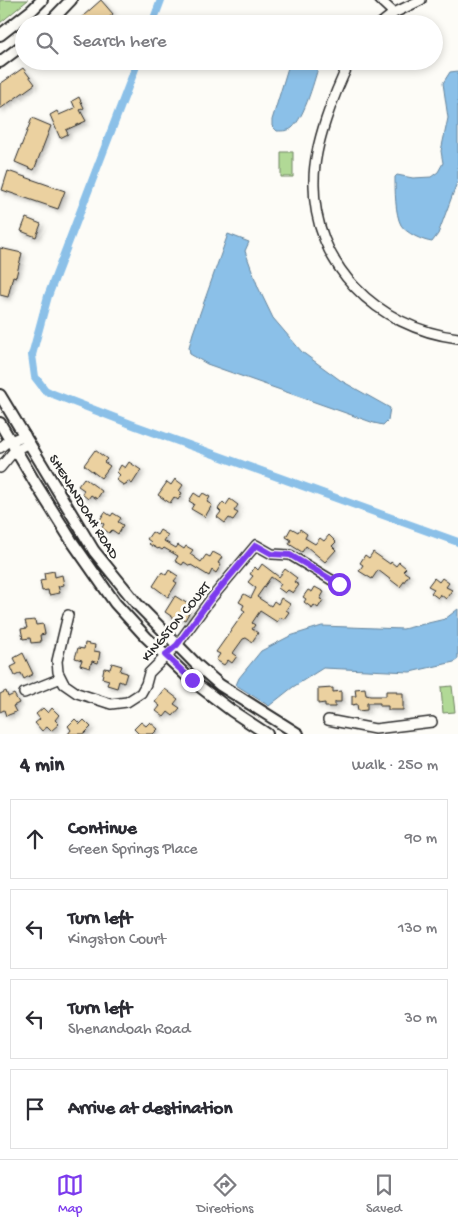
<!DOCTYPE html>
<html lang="en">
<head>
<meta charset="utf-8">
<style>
  :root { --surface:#fff; --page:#f2f2f3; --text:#2b2b33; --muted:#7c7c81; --line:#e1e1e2; --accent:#7c3aed }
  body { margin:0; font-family:"Gochi Hand",sans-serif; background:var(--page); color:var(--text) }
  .stop { position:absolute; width:15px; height:15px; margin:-11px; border:4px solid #7c3aed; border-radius:50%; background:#fff }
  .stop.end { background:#7c3aed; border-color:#fff; box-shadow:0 1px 5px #0008 }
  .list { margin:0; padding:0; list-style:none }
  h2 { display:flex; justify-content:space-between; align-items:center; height:65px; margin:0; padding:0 20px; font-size:21px }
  h2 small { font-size:16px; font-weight:400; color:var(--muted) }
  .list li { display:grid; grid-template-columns:32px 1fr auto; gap:15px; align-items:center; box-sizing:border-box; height:80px; margin:0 10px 10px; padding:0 10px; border:1px solid var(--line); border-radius:0px }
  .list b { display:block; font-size:19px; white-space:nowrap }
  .list p { margin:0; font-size:16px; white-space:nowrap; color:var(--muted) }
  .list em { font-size:16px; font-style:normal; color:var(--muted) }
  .icon { flex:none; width:28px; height:28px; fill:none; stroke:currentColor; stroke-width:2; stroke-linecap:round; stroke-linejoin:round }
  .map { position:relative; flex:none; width:458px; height:734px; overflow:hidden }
  .search { position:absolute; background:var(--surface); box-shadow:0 2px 8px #0003; left:15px; right:15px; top:15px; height:55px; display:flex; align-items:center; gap:12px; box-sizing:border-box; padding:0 18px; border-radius:28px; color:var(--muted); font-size:19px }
  .sheet { height:425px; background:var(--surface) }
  nav { display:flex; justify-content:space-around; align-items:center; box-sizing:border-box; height:70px; border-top:1px solid var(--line); background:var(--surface); font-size:14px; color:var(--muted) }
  nav a { display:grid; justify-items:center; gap:2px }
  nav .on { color:var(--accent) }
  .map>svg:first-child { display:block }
  .green { fill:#b1d996; stroke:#6e8260 }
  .water { fill:#8bc0e8; stroke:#65849c }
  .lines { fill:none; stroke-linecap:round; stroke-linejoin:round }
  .canal { stroke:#8bc0e8; stroke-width:8 }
  .building { fill:#ebd1a0; stroke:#2b2b2b; filter:url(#shadow) }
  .minor-casing { stroke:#2b2b2b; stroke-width:12 }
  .tertiary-casing { stroke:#2b2b2b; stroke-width:14 }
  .minor { stroke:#fdfcf7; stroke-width:9 }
  .tertiary { stroke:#fdfcf7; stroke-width:10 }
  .route { stroke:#7c3aed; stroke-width:6 }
  .labels { text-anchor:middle; stroke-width:5; stroke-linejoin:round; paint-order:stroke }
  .street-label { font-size:14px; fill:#2b2b2b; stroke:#fdfcf7 }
</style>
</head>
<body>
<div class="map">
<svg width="458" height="734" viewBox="0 0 458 734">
  <defs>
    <filter id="shadow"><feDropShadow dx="2.5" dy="2.5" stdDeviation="2.5" flood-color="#0004"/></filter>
  </defs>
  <rect width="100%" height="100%" fill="#fdfcf7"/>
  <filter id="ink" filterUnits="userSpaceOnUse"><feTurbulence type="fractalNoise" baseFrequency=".02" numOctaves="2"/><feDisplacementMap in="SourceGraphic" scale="10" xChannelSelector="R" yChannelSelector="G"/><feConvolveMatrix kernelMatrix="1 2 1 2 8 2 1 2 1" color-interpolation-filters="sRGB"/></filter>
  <g filter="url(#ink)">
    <!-- green -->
    <path class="green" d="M0 0H28L0 23Z
      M281 152H293V177H281Z
      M452 686 455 712 443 713 441 687Z"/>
    <!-- water -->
    <path class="water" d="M290 61H320C315 78 305 117 292 128 288 131 283 131 277 131L272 126V120Z
      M458 71V180L438 234 432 242C423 241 406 233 401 225 395 214 395 189 395 177L397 175 413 178 431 177 438 172 443 163 441 151 448 118 443 83 450 72Z
      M228 234 249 242 245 251 258 287 273 318 302 352 340 380 390 408 388 420 383 425 374 423 207 364 190 354 189 347 193 333Z
      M458 609V659L454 662 410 672 323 668 293 687 269 706 236 685 239 678 261 651 290 636 322 626 403 629 445 619Z"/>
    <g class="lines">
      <!-- canal -->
      <path class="canal" d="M152 24 161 0
        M138 61 48 296 32 355 35 377 45 390 53 394 136 426 458 542"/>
    </g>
    <!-- building -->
    <path class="building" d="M101 0 113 14 102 24H74Z
      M23 68 35 84 0 109V84Z
      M79 97 84 108 80 110 86 121 66 130 68 134 60 138 50 115 57 111 59 115 75 108 72 101Z
      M32 118 51 126 34 170 15 162Z
      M8 171 65 191 58 209 2 190Z
      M26 218 41 224 36 237 21 231Z
      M0 248 22 253 16 277 13 276 8 297 0 295Z
      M95 450 107 459 104 462 110 466 101 478 84 465Z
      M129 462 141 470 132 484 128 481 125 486 116 480 120 475 117 472 121 465 125 468Z
      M84 478 102 491 97 499 91 495 88 499 82 494 84 490 78 486Z
      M175 479 183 485 179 491 182 493 178 500 174 497 170 503 158 495 167 482 171 485Z
      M194 493 200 497 203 493 210 497 207 502 212 505 205 517 191 509 194 504 189 501Z
      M230 499 238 505 234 511 238 513 233 520 229 518 225 523 217 517 221 512 218 509 223 502 226 505Z
      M105 512 111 516 113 513 121 518 118 522 123 525 118 534 112 530 109 533 102 528 104 524 99 521Z
      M291 528 298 532 300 529 307 534 305 538 315 544 320 538 324 541 329 535 336 542 332 546 336 550 325 562 306 546 302 552 289 544 291 540 286 537Z
      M160 530 168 535 164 541 176 548 178 545 184 549 186 546 193 550 190 554 201 562 206 555 210 557 213 552 222 557 218 563 221 565 216 573 212 570 209 576 191 565 190 566 184 562 182 565 175 561 178 556 164 548 162 550 159 548 158 549 149 544 151 542 147 539 152 532 157 535Z
      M373 552 390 564 391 562 396 566 399 562 406 568 403 571 409 575 400 587 378 570 372 579 359 571 363 565 360 563 365 555 369 558Z
      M262 564 279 577 285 569 297 578 294 582 299 585 293 593 288 590 285 593 278 588 281 584 271 577 257 597 271 606 274 601 278 604 281 598 290 604 286 610 289 612 284 619 280 617 277 622 260 611 252 623 255 625 252 629 258 633 252 642 246 638 243 639 233 653 237 656 232 663 228 660 224 665 216 660 220 654 216 652 245 611 242 609 244 605 239 602 244 594 251 598 256 588 248 582 253 576 250 574 255 567 258 570Z
      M169 570 178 576 174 581 177 583 168 597 153 586 162 572 166 575Z
      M54 571 55 577 62 575 64 585 58 586 60 593 49 595 48 590 42 591 40 581 45 580 44 573Z
      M434 578 439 582 442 578 449 583 446 587 452 590 446 599 440 594 438 598 431 593 434 589 428 586Z
      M315 587 324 592 320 599 323 600 318 608 314 605 312 608 304 602 306 599 303 597 308 590 312 592Z
      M175 596 188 604 186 609 190 611 185 620 179 617 177 620 165 612Z
      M35 620 36 625 43 624 45 634 40 635 41 642 31 643 30 638 23 639 21 629 27 628 25 621Z
      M85 643 95 645 94 651 100 652 98 663 92 661 90 668 80 665 82 660 75 658 78 648 84 649Z
      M23 653 33 674 24 679 21 673 15 676 11 667 17 664 14 658Z
      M112 663 122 666 120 671 127 673 124 683 119 681 117 688 107 685 109 680 102 678 104 668 110 669Z
      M333 688V692L341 691V702H335V707H325V703L318 704V689Z
      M365 688 366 695 370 696H386V691H396V693H403V710H388V706H380V703H367V710L358 711 357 704 352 705V696H356L355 689Z
      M165 689 178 699 174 704 180 708 173 716 168 712 164 717 156 711 160 706 155 702Z
      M6 691 8 697 14 694 19 703 13 706 16 712 6 716 4 710 0 712V694Z
      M43 708 48 713 52 708 59 715 55 720 59 724 51 731 47 727 42 731 35 723 40 719 36 714Z
      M75 719 80 724 84 720 91 727 84 734H68L71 730 68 726Z
      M141 722 146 726 150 722 158 729 153 734H139L134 729Z"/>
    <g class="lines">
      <defs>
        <path id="minor" d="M380 0 394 13
          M380 24 394 13 421 0
          M350 61C334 94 314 144 314 180 312 265 377 328 458 338
          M0 448 6 443 25 435
          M0 468 15 450 29 443
          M68 615 57 661 58 672 64 684 77 693 111 704 127 702 141 693 146 684 149 673 177 645 210 600 256 545 272 554 290 555 345 588
          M24 693 61 678
          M328 720 375 729 432 722"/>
        <path id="tertiary" d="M48 24 71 0
          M0 35 32 10 42 0
          M0 62 24 44
          M0 395 94 551 137 604 197 665 220 685 298 734
          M0 423 34 481 71 540 115 603 146 637 191 680 232 711 267 734"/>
      </defs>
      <!-- minor casing -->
      <use href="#minor" class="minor-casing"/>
      <!-- tertiary casing -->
      <use href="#tertiary" class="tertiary-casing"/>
      <!-- minor -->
      <use href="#minor" class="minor"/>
      <!-- tertiary -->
      <use href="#tertiary" class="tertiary"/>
    </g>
  </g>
  <g class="lines" filter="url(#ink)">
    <!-- route -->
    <path class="route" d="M192 680 165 655 177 645 210 600 256 545 272 554 290 555 339 584"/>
  </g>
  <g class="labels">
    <!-- street labels -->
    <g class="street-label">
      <text transform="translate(85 506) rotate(58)" y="5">SHENANDOAH ROAD</text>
      <text transform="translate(175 621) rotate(-50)" y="5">KINGSTON COURT</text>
    </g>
  </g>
</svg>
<div class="stop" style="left:339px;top:584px"></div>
<div class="stop end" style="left:192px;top:680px"></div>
<div class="search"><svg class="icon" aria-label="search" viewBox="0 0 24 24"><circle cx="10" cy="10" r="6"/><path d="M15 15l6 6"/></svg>Search here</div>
</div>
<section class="sheet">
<h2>4 min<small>Walk · 250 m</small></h2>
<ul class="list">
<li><svg class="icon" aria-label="ahead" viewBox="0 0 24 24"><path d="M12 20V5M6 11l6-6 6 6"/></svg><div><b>Continue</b><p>Green Springs Place</p></div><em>90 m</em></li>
<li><svg class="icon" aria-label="left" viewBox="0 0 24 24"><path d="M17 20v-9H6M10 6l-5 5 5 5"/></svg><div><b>Turn left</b><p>Kingston Court</p></div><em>130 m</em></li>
<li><svg class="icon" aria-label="left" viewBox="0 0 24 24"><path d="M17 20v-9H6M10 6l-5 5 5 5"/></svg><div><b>Turn left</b><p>Shenandoah Road</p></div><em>30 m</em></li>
<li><svg class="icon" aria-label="arrive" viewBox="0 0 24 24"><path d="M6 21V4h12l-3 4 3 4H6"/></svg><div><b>Arrive at destination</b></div></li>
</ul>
</section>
<nav>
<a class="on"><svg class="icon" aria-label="map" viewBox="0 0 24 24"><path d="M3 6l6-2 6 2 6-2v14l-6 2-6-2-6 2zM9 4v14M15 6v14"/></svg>Map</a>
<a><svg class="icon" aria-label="directions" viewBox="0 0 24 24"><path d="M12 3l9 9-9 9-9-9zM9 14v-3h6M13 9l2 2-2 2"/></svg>Directions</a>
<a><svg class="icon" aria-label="saved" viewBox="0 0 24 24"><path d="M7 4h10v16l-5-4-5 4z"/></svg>Saved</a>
</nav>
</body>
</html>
